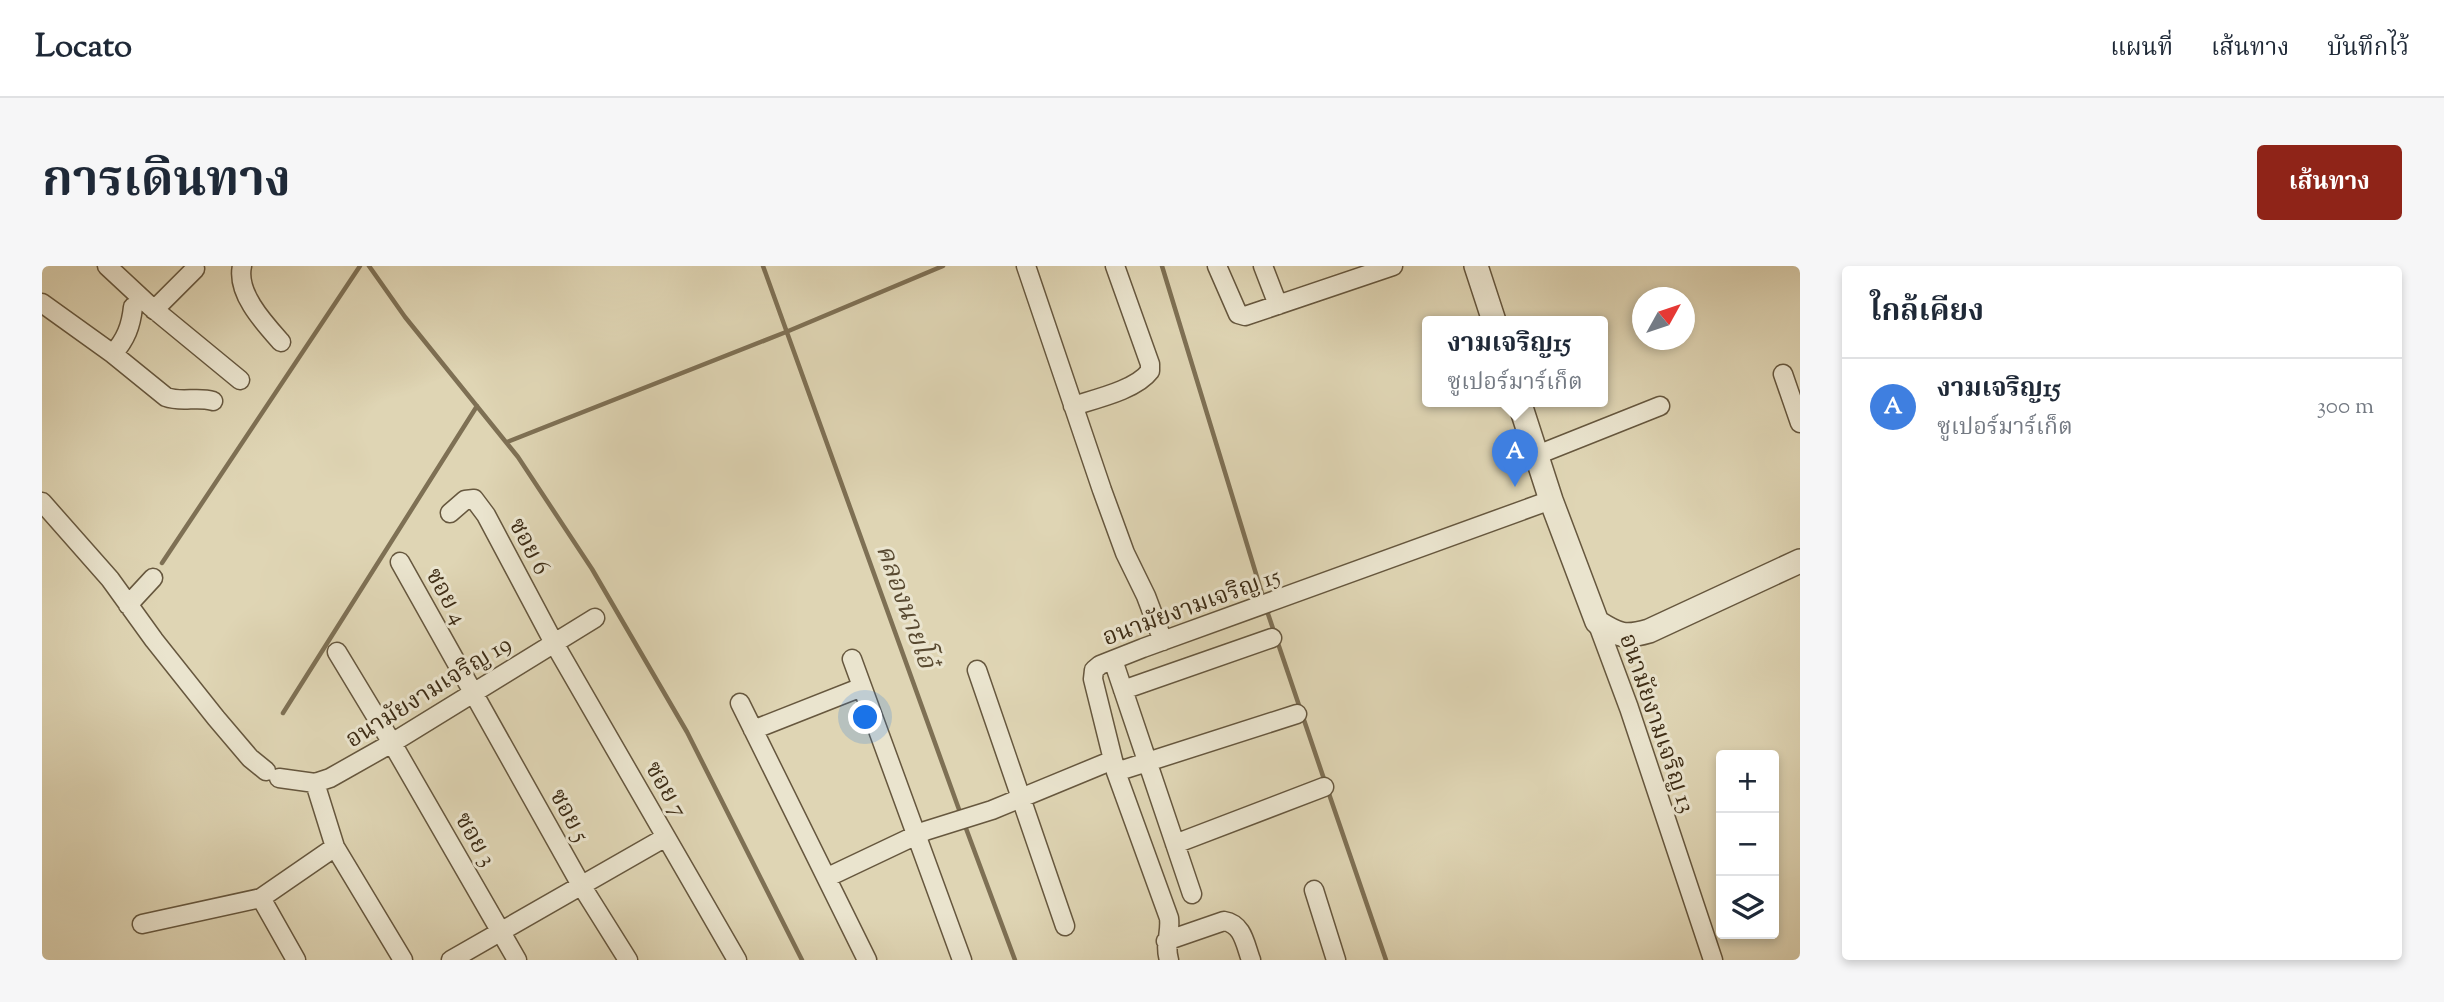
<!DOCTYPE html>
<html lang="th">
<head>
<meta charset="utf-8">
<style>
  :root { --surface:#fff; --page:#f6f6f7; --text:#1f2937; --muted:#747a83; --line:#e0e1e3; --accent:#8f2418 }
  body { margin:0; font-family:"Sorts Mill Goudy","Noto Serif Thai",serif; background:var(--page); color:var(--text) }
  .controls { position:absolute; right:21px; bottom:21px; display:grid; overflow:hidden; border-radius:7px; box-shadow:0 4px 10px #0003 }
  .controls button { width:63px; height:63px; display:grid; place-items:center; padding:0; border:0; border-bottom:2px solid var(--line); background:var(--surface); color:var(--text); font:35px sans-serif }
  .compass { position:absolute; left:1590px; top:21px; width:63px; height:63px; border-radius:50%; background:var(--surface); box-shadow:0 4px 10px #0003; rotate:50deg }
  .you { position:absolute; left:824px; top:452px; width:24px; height:24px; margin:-18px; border:5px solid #fff; border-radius:50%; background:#1a73e8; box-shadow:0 0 0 10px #1a73e833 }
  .badge { display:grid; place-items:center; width:46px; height:46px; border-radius:50%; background:var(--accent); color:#fff; font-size:23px; font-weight:700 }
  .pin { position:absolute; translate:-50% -58px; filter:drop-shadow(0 2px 4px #0008) }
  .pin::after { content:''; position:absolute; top:37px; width:24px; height:21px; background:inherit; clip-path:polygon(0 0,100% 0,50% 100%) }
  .popup { position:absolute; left:1380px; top:50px; width:186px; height:91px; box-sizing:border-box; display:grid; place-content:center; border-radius:7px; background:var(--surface); filter:drop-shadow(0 2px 5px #0005); font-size:23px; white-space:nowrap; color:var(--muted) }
  .popup b { font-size:26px; color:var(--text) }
  .popup::after { content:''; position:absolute; left:50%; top:100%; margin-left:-14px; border:14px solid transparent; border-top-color:var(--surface) }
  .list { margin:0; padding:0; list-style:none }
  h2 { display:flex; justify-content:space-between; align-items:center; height:91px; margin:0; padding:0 28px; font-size:30px }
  h2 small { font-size:23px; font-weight:400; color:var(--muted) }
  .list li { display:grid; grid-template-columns:46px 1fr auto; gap:21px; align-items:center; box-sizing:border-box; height:98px; padding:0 28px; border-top:2px solid var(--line) }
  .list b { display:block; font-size:26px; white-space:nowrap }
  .list p { margin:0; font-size:23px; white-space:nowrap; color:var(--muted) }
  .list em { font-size:23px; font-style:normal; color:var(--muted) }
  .icon { flex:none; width:38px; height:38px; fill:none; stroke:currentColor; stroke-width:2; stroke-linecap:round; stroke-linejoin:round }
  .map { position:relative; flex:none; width:1758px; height:694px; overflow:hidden; border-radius:7px }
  header { display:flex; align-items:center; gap:42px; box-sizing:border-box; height:98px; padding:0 35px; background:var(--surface); border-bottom:2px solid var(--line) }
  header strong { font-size:33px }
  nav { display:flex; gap:38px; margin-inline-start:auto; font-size:24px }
  .intro { display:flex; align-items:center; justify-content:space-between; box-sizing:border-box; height:168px; padding:0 42px }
  h1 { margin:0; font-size:49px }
  .button { padding:18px 32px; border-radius:7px; background:var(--accent); color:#fff; font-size:24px; font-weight:700 }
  main { display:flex; gap:42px; padding:0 42px }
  aside { flex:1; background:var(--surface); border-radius:7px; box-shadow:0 4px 10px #0003 }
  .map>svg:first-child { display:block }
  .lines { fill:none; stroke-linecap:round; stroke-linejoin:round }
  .stream { stroke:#7e7054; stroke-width:4.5 }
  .minor-casing { stroke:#66573e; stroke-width:21 }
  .tertiary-casing { stroke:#66573e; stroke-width:26 }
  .minor { stroke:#eae4ce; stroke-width:18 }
  .tertiary { stroke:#eae4ce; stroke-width:23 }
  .labels { text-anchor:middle; stroke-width:6; stroke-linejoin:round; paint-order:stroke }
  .street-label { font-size:24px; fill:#3e2d16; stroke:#eae4ce }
  .water-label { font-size:26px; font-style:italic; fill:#584930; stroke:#eae4ce }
</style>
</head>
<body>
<header>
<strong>Locato</strong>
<nav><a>แผนที่</a><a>เส้นทาง</a><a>บันทึกไว้</a></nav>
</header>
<div class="intro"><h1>การเดินทาง</h1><a class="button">เส้นทาง</a></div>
<main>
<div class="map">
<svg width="1758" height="694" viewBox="0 0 1758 694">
  <rect width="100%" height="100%" fill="#dfd5b4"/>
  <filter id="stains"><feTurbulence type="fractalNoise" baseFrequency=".00286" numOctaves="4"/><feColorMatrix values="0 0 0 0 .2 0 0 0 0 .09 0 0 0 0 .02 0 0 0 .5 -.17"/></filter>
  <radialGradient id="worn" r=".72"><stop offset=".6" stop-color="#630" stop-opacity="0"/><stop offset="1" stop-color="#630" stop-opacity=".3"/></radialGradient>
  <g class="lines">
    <!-- stream -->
    <path class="stream" d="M327 0 363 51 476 191 550 303 645 466 760 694
      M721 0 919 549
      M1120 0 1222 334
      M465 176 744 66 901 0
      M120 297 318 0
      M1224 342 1283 516
      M241 447 435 140
      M1286 525 1344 694
      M922 557 973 694"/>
    <defs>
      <path id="minor" d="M65 0 108 40 198 114
        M200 0C194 27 222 57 239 76
        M984 0 1060 224 1083 287 1104 330 1121 375
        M1175 0 1196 48 1203 50 1351 0
        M1221 0 1236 39
        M0 37 71 88 124 131C140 137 155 130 171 135
        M112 44 153 3
        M71 88C84 73 89 60 91 41
        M1741 108 1758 157
        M1031 140C1053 133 1094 124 1108 105V98L1073 0
        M1495 189 1618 140
        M0 236 68 313 112 374 174 452 208 492 224 505
        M408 247 423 234 432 233 444 249 512 377 695 694
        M358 296 539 619 586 694
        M86 339 111 312
        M1555 356 1587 442 1671 694
        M295 386 350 477 475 694
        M810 393 920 694
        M1071 394 1150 628
        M935 404 1023 660
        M1081 424 1230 372
        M698 437 825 694
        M711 464 820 421
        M1074 506 1255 448
        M237 512 273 517 288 512 350 477 553 352
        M273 517 293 581 361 694
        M1133 578 1282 521
        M786 611 883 565 950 544 1071 494
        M1272 624 1294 694
        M219 632 254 694
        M100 658 219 632 293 581
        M1124 675 1182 655C1201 658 1203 678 1209 694
        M409 694 624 571
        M1127 694C1122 677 1129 668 1127 652L1074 506 1051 413 1052 404 1058 399 1101 382 1509 234"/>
      <path id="tertiary" d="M1434 0 1452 55
        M1477 135 1509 234 1555 356C1577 370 1583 372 1607 365L1758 295"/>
    </defs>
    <!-- minor casing -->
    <use href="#minor" class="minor-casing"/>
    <!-- tertiary casing -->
    <use href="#tertiary" class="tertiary-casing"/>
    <!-- minor -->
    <use href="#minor" class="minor"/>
    <!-- tertiary -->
    <use href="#tertiary" class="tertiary"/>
  </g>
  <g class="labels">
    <!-- street labels -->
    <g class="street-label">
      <text transform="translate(488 280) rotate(62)" y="8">ซอย 6</text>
      <text transform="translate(405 330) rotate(61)" y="8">ซอย 4</text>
      <text transform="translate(1149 340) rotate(-20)" y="8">อนามัยงามเจริญ 15</text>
      <text transform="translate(386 425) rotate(-32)" y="8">อนามัยงามเจริญ 19</text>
      <text transform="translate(1616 457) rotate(71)" y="8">อนามัยงามเจริญ 13</text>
      <text transform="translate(625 523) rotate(60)" y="8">ซอย 7</text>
      <text transform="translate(528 549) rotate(61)" y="8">ซอย 5</text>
      <text transform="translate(434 573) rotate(60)" y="8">ซอย 3</text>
    </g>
    <!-- water labels -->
    <g class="water-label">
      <text transform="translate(865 340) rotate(70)" y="9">คลองนายโอ๋</text>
    </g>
  </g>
  <rect width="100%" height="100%" filter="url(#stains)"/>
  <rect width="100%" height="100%" fill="url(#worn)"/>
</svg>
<div class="controls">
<button>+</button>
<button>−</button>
<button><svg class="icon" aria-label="layers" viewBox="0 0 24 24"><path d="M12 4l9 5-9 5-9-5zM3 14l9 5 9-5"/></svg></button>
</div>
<svg class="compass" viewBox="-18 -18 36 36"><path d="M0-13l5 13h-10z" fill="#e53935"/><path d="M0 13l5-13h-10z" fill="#747a83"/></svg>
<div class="you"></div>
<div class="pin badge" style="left:1473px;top:221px;background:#3f7fe0">A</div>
<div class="popup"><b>งามเจริญ15</b>ซูเปอร์มาร์เก็ต</div>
</div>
<aside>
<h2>ใกล้เคียง<small></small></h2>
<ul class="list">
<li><span class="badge" style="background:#3f7fe0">A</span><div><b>งามเจริญ15</b><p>ซูเปอร์มาร์เก็ต</p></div><em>300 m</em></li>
</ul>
</aside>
</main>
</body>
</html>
